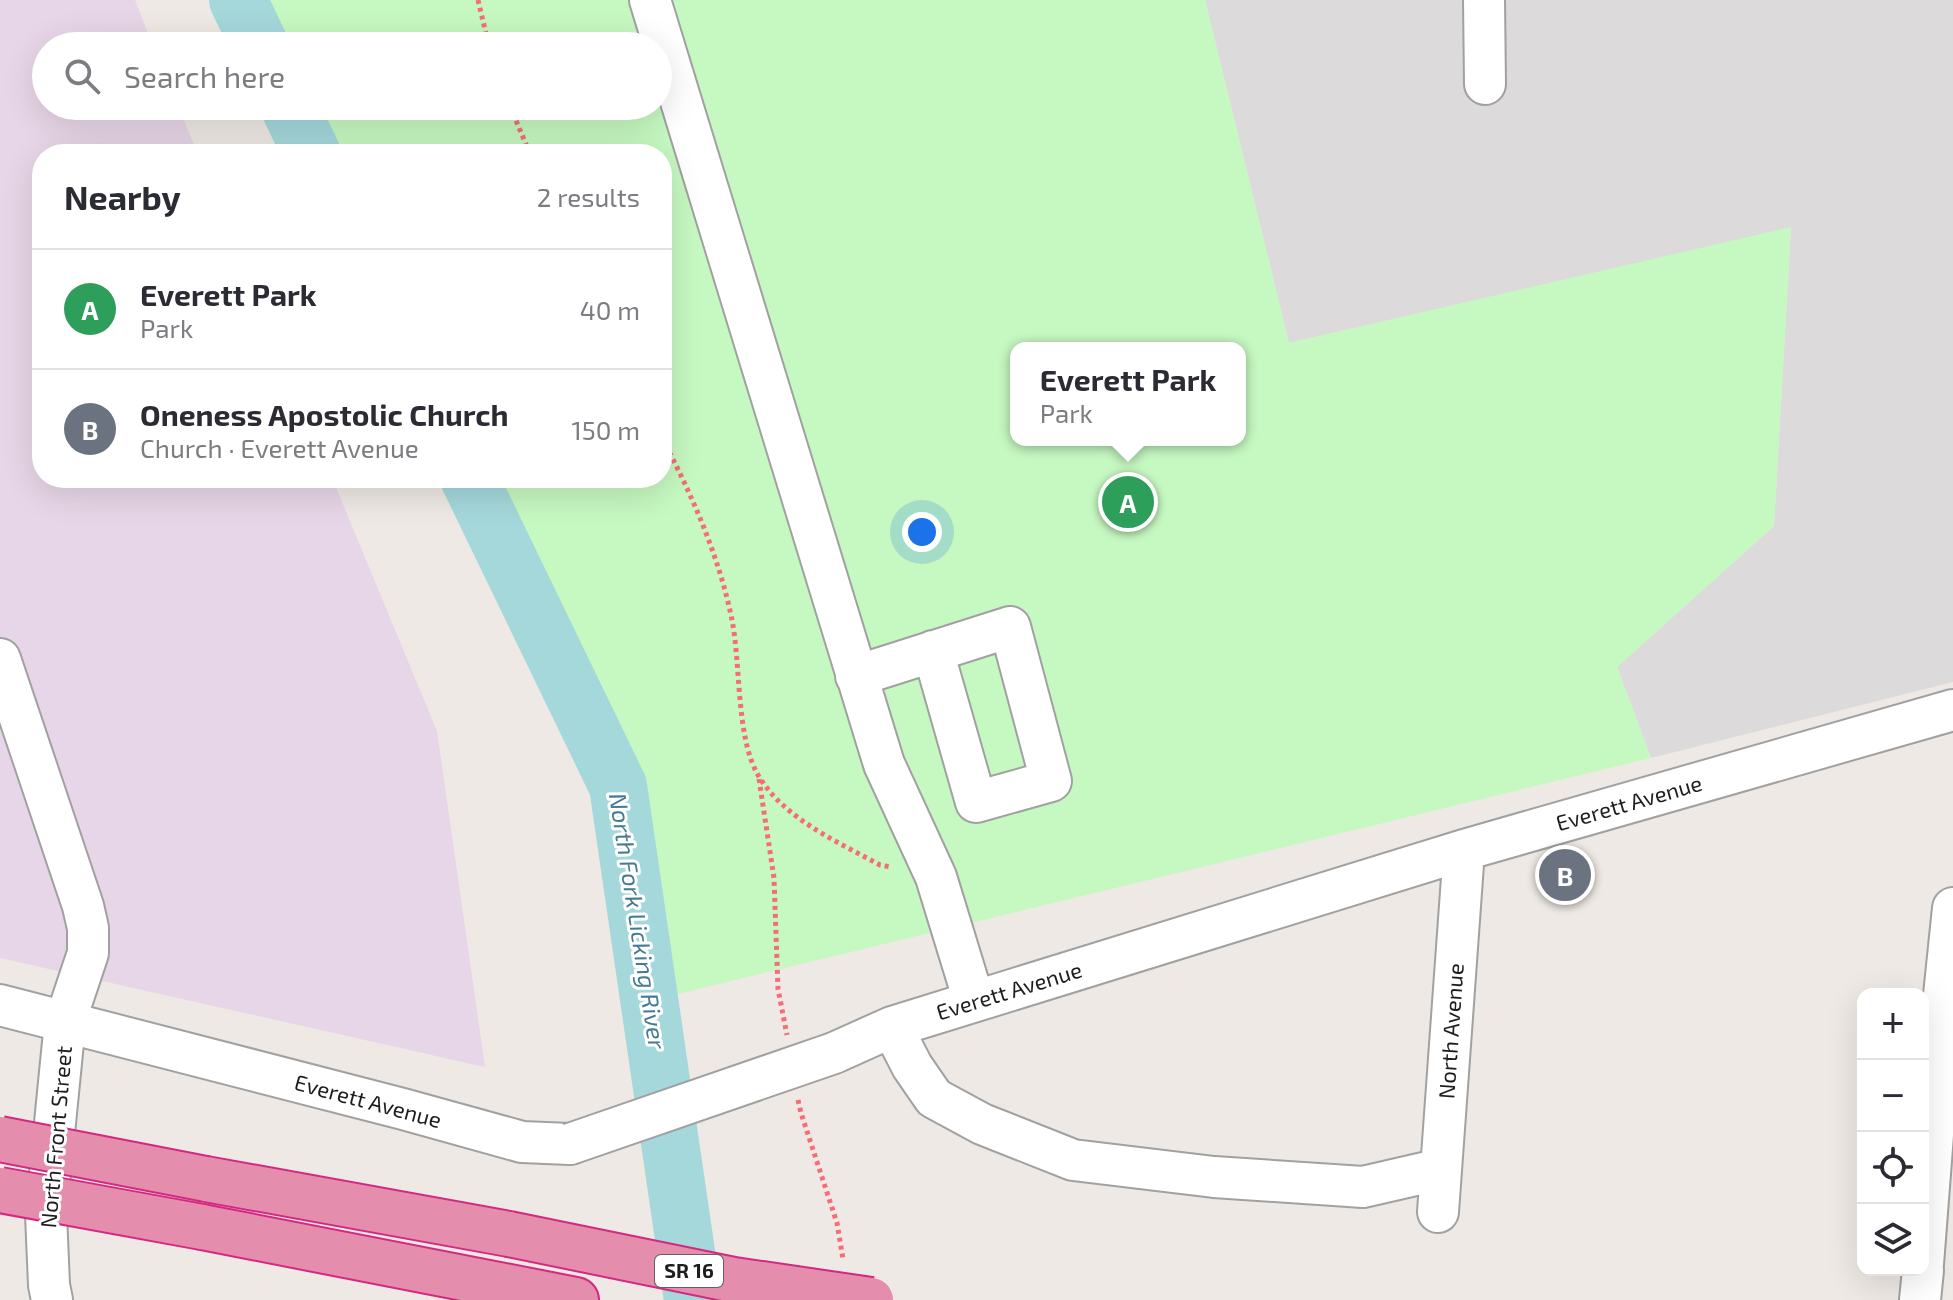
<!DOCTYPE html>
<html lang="en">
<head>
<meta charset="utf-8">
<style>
  :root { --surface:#fff; --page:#f2f2f3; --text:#2b2b33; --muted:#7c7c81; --line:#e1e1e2; --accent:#0f766e }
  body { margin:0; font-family:"Exo 2",sans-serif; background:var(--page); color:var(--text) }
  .controls { position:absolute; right:24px; bottom:24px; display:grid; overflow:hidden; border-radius:16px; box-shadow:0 8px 32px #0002 }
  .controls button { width:72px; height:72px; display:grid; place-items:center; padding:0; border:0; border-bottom:2px solid var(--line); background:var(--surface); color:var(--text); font:40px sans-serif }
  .you { position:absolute; left:922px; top:532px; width:28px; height:28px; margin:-20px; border:6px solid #fff; border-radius:50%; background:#1a73e8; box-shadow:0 0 0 12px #1a73e833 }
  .badge { display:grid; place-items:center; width:52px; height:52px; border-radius:50%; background:var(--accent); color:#fff; font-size:26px; font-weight:700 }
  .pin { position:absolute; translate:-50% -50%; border:4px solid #fff; box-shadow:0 2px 8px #0006 }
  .popup { position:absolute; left:1010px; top:342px; width:236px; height:104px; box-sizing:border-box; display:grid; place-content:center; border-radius:16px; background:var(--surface); filter:drop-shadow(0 2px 6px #0005); font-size:26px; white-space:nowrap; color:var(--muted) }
  .popup b { font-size:30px; color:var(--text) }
  .popup::after { content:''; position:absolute; left:50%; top:100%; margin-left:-16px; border:16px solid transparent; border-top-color:var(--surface) }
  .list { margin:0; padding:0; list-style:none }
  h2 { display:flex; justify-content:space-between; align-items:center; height:104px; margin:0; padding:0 32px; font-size:34px }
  h2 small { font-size:26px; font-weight:400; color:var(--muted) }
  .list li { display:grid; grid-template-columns:52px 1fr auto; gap:24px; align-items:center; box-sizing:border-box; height:120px; padding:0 32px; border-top:2px solid var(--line) }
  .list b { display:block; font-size:30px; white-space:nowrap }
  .list p { margin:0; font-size:26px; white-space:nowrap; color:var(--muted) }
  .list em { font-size:26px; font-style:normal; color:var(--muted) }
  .icon { flex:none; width:44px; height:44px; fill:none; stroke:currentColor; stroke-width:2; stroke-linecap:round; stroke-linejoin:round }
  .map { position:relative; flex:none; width:1953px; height:1300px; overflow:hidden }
  .search { position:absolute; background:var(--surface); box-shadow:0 8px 32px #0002; left:32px; top:32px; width:640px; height:88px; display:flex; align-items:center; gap:20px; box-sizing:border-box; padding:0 28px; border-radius:44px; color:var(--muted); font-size:30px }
  .panel { position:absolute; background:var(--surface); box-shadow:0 8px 32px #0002; left:32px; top:144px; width:640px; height:344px; border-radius:32px }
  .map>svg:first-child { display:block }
  .residential { fill:#dcdadb }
  .industrial { fill:#e7d6e7 }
  .park { fill:#c6f8c1; fill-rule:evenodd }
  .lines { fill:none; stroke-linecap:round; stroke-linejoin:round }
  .river { stroke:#a5d8db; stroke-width:58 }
  .minor-casing { stroke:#a1a1a1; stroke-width:44 }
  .highway-casing { stroke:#d52882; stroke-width:48 }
  .path { stroke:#f66d77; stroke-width:5; stroke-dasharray:4 4; stroke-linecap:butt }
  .minor { stroke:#fff; stroke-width:40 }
  .highway { stroke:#e48dac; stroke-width:44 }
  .minor-bridge-casing { stroke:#a1a1a1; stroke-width:44; stroke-linecap:butt }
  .highway-bridge-casing { stroke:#d52882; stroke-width:48; stroke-linecap:butt }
  .minor-bridge { stroke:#fff; stroke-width:40 }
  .highway-bridge { stroke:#e48dac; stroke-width:44 }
  .labels { text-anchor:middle; stroke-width:6; stroke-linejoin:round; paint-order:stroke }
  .shield { fill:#fff; stroke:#616161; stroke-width:2 }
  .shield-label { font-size:20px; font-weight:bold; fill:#1d1d1d }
  .street-label { font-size:22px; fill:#1d1d1d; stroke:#fff }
  .water-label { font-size:24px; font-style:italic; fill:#437a94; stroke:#fff }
</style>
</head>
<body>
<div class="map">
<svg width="1953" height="1300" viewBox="0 0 1953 1300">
  <rect width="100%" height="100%" fill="#eee9e4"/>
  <!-- residential -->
  <path class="residential" d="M1205 0H1953V682L1651 758 1617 667 1774 526 1791 228 1289 343Z"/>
  <!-- industrial -->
  <path class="industrial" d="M0 0H135L153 46H46V106H178L198 154H42V478H332L437 731 485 1067 0 958Z"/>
  <!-- park -->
  <path class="park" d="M238 0H1205L1289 343 1791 227 1774 526 1617 667 1651 758 649 1001 618 786 469 478H662V154H312L289 106H658V46H260ZM1016 348H1240V440H1016Z"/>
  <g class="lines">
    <!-- river -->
    <path class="river" d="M238 0 260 46
      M289 106 312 154
      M469 478 618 786 693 1300"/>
    <defs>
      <path id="minor" d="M650 0 884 764 936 877 974 1001
        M1484 0 1485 84
        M0 659 83 906 88 928V953L65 1022 46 1214 49 1285 52 1300
        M856 676 1010 627 1051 781 976 802 933 651
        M0 1005 403 1109 522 1142 570 1144
        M892 1027 912 1066 934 1098 982 1124 1073 1160 1214 1177 1363 1187 1441 1169
        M834 1053 892 1027 1464 850 1953 710
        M1438 1212 1464 850
        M1923 1264 1943 1005 1953 908
        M1920 1300 1923 1270"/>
      <path id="highway" d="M206 1179 509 1234
        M202 1227 576 1300"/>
    </defs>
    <!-- minor casing -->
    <use href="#minor" class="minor-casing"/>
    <!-- highway casing -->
    <use href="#highway" class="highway-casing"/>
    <!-- path -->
    <path class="path" d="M478 0 489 46
      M510 106 530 154
      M662 438C692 495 719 556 732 620 741 666 736 737 758 775 784 819 838 842 880 865L891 867
      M759 779 774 878 778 989 787 1035
      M798 1100 801 1113 837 1223 843 1259"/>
    <!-- minor -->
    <use href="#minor" class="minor"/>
    <!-- highway -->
    <use href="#highway" class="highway"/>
    <defs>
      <path id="minor-bridge" d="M570 1144 834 1053"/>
      <path id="highway-bridge" d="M0 1139 206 1179
        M0 1190 202 1227
        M509 1234 734 1280 871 1300"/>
    </defs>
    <!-- minor-bridge casing -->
    <use href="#minor-bridge" class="minor-bridge-casing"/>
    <!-- highway-bridge casing -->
    <use href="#highway-bridge" class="highway-bridge-casing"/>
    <!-- minor-bridge -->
    <use href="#minor-bridge" class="minor-bridge"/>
    <!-- highway-bridge -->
    <use href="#highway-bridge" class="highway-bridge"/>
  </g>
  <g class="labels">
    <!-- shield labels -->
    <rect class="shield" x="655" y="1255" width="68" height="32" rx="6"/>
    <g class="shield-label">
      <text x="689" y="1278">SR 16</text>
    </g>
    <!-- street labels -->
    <g class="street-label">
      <text transform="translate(1629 803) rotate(-16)" y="8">Everett Avenue</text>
      <text transform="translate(1009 991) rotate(-17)" y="8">Everett Avenue</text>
      <text transform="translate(1451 1031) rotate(-86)" y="8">North Avenue</text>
      <text transform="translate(368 1101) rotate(15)" y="8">Everett Avenue</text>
      <text transform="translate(56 1137) rotate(-85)" y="8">North Front Street</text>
    </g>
    <!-- water labels -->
    <g class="water-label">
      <text transform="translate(637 921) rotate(81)" y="8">North Fork Licking River</text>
    </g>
  </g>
</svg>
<div class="controls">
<button>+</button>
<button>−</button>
<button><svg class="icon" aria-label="locate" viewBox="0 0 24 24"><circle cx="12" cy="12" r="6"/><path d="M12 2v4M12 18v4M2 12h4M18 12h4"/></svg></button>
<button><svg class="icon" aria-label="layers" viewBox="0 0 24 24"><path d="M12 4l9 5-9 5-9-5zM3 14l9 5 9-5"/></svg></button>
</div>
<div class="you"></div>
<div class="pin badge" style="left:1128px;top:502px;background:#2e9e5b">A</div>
<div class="popup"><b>Everett Park</b>Park</div>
<div class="pin badge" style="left:1565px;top:875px;background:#6b7280">B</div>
<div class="search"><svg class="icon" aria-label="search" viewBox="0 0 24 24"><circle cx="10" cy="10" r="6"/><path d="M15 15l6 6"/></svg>Search here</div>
<section class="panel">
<h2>Nearby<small>2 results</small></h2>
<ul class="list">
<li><span class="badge" style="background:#2e9e5b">A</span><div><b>Everett Park</b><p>Park</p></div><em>40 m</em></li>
<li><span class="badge" style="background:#6b7280">B</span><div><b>Oneness Apostolic Church</b><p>Church · Everett Avenue</p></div><em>150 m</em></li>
</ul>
</section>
</div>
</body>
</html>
